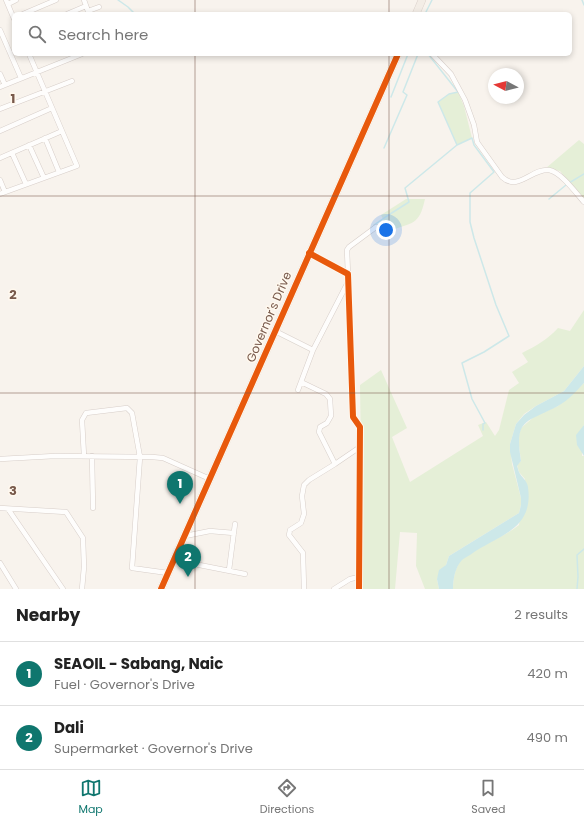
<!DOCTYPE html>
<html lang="en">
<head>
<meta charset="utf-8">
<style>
  :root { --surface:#fff; --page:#f2f2f2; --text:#222; --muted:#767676; --line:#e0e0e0; --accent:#0f766e }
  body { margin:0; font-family:Poppins,sans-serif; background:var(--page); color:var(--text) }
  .compass { position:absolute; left:488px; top:68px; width:36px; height:36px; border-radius:50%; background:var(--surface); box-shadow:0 2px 6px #0003; rotate:277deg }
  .you { position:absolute; left:386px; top:230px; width:14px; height:14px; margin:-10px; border:3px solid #fff; border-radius:50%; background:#1a73e8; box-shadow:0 0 0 6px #1a73e833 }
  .badge { display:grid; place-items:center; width:26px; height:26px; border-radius:50%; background:var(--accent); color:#fff; font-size:13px; font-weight:700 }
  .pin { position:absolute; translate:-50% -33px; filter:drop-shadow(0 1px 2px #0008) }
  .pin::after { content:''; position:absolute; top:21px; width:14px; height:12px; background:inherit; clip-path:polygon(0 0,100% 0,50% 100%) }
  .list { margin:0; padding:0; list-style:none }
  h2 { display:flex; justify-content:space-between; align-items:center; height:52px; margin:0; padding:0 16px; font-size:17px }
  h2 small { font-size:13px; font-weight:400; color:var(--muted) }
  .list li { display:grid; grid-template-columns:26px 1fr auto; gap:12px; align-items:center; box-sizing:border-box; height:64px; padding:0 16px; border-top:1px solid var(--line) }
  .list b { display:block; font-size:15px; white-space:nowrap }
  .list p { margin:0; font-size:13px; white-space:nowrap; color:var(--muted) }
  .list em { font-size:13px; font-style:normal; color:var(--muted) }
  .icon { flex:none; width:22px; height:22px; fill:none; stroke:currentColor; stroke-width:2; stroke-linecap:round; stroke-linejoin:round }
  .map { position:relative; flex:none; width:584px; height:589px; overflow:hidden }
  .search { position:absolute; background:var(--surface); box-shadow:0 2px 6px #0003; left:12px; right:12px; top:12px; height:44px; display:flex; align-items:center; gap:10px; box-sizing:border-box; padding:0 14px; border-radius:6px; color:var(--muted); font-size:15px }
  .sheet { height:180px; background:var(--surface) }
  nav { display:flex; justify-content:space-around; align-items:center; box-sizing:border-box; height:56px; border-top:1px solid var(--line); background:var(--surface); font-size:11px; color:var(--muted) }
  nav a { display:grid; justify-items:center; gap:2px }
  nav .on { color:var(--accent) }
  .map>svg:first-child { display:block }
  .green { fill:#e5efd7 }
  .water { fill:#cde8e9 }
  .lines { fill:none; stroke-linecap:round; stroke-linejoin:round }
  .stream { stroke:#cde8e9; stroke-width:1.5 }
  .street-casing { stroke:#d7cec9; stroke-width:5.5 }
  .primary-casing { stroke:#dad0ca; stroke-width:8 }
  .street { stroke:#fefdfc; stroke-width:4.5 }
  .primary { stroke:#f3ede6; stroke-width:7 }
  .cycleway-casing { stroke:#fff8ee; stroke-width:8 }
  .cycleway { stroke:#e8590c; stroke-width:6 }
  .grid { fill:none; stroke:#78594b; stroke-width:1; stroke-opacity:0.55 }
  .labels { text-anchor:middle; stroke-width:3; stroke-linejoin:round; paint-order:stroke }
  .street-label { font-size:12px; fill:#78594b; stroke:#fff8ee }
  .grid-label { font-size:13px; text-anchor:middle; font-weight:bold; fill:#78594b; stroke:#fff8ee; stroke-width:3; stroke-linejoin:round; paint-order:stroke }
</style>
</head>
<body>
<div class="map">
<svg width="584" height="589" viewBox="0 0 584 589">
  <rect width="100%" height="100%" fill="#f8f3ed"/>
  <!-- green -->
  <path class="green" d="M458 92 464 106 472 138 457 145 438 102 449 94Z
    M579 140 584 144V200L560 171 546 168Z
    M406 199H425C419 226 413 222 389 231L381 215Z
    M584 310V366L564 391 536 406 524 414 516 424 510 444 512 464 521 498V505L519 513 449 556 446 565 437 579 439 589H425L416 566 417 533 400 532 395 589H363L360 385 381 370 407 428 392 437 410 482 483 436 478 425 486 422 495 436 499 430 509 390 519 383 512 372 528 362 522 353C536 346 548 339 558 328L570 331Z
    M584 383V425L582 429V456H584V589H453C453 580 455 566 462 559 464 557 468 556 470 554 485 543 504 537 519 525L525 479 519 472 517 465 521 461 518 438 521 428 535 416 558 406Z"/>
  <!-- water -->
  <path class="water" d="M584 366V383C576 391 569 400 558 406 526 423 514 418 521 461L517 466C518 468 518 470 519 472 521 477 527 480 528 487 534 531 497 535 470 555 467 557 464 558 462 560 455 567 453 580 453 589H439L437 579 439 570 446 565 449 556 519 513 521 505V498L510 452V444L516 424 524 415 536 406 564 391Z
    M584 425V456L577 445 576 435Z"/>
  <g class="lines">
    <!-- stream -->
    <path class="stream" d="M118 0 128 7 135 14
      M582 0 584 5
      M425 14 432 0
      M428 54 458 92 449 94 438 102 457 145
      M391 97 408 54
      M384 148 407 95 403 92 418 54
      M569 183 584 174
      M549 199 566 185
      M374 225 387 216 409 202 405 188 457 145 472 138 474 145 494 172 470 193V222L474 238 496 305 509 336 484 352 462 363 472 399 485 423 483 424V430
      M577 589 578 577 577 555 584 549"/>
    <defs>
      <path id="street" d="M6 0 14 19
        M84 0 89 14
        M8 4 16 0
        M88 11 99 7
        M23 14 56 0
        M67 14 86 6
        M0 30 21 78
        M432 54 451 74 465 100 474 125 477 142 502 177C518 192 532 168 549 170 561 172 576 193 584 202
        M0 74 5 85
        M0 87 82 54
        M0 109 72 81
        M0 131 52 108
        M45 138 59 172
        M29 145 44 178
        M12 153 26 184
        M0 158 62 131
        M0 180 5 192
        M0 194 77 166 29 54
        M309 253 348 274 353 417 360 427 359 589
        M348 274 347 250 349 247 376 227
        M275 331 313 350 301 382 326 394 330 399 331 416 327 423 320 427 319 432 335 464
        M313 350 348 282
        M298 390 301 382
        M84 456 82 420 86 413 127 408 132 413 140 457 132 568 168 573
        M92 456 93 508
        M0 459 55 456 152 457 163 458 210 479
        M0 508 66 512 83 538 84 567 82 589
        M8 509 63 589
        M185 536 210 531 234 533
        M174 560 245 574
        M0 563 16 589
        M229 570 235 524
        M304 589 303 553 289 535 290 530 301 523 304 514 302 496 304 485 309 480 335 464 360 447
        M334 589 350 579 359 577"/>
      <path id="primary" d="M416 14 422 0
        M161 589 398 54"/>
    </defs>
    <!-- street casing -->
    <use href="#street" class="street-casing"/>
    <!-- primary casing -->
    <use href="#primary" class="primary-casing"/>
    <!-- street -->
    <use href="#street" class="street"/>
    <!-- primary -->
    <use href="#primary" class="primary"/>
    <defs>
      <path id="cycleway" d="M309 253 348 274 353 417 360 427 359 589
        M161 589 398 54"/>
    </defs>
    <!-- cycleway casing -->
    <use href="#cycleway" class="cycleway-casing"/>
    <!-- cycleway -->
    <use href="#cycleway" class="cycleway"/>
  </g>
  <!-- grid -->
  <path class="grid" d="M195 0V14M389 0V14M195 54V589M389 54V589M0 196H584M0 393H584"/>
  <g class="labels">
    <!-- street labels -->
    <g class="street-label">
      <text transform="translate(269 317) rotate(-67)" y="4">Governor's Drive</text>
    </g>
  </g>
  <g class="grid-label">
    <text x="13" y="103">1</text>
    <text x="13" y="299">2</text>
    <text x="13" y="495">3</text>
  </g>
</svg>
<svg class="compass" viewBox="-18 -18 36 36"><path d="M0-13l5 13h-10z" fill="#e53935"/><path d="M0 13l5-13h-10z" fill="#767676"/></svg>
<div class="you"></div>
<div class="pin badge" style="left:180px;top:504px">1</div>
<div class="pin badge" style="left:188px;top:577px">2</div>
<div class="search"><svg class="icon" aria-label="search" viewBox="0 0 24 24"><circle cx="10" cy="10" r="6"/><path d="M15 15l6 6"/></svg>Search here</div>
</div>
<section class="sheet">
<h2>Nearby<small>2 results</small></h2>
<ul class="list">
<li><span class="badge">1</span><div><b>SEAOIL - Sabang, Naic</b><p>Fuel · Governor's Drive</p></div><em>420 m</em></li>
<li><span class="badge">2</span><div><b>Dali</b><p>Supermarket · Governor's Drive</p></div><em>490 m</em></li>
</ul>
</section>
<nav>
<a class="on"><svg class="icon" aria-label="map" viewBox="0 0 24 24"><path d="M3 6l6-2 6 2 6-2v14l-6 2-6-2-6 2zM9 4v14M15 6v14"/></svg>Map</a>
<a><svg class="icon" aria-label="directions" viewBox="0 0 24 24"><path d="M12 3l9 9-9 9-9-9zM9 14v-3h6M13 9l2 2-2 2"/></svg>Directions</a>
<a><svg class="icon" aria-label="saved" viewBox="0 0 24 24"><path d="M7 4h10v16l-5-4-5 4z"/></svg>Saved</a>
</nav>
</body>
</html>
